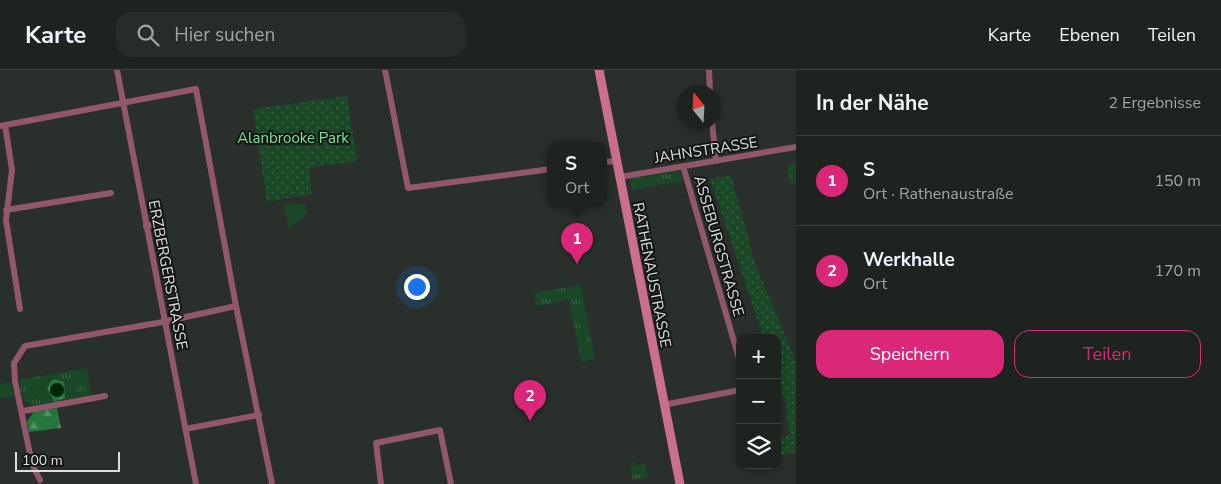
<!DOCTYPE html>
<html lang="de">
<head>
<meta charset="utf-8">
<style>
  :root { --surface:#1f2320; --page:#272b29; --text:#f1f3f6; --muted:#a1a4a5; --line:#3c403e; --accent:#db2777 }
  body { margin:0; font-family:"Nunito Sans",sans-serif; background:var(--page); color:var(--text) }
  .controls { position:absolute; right:15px; bottom:15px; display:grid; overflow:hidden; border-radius:10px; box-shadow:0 2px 8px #0003 }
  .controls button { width:45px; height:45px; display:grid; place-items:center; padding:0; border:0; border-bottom:1px solid var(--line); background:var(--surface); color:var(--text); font:25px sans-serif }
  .compass { position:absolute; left:676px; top:15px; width:45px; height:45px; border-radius:50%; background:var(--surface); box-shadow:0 2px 8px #0003; rotate:342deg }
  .scale { position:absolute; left:15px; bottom:12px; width:105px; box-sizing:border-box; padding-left:5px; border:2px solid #dce0dc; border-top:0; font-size:14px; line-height:18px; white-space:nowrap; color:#dce0dc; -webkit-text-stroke:4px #131614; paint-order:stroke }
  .you { position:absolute; left:416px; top:216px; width:18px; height:18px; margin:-12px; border:4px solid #fff; border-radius:50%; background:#1a73e8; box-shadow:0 0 0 8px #1a73e833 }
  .badge { display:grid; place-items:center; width:32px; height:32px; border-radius:50%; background:var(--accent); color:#fff; font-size:16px; font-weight:700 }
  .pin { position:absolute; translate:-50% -41px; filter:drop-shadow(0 1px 2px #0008) }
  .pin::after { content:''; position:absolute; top:26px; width:18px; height:15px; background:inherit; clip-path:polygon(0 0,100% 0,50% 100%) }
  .popup { position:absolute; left:547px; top:72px; width:60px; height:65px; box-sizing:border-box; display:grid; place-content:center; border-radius:10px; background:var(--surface); filter:drop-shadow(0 1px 4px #0005); font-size:16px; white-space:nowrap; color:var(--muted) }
  .popup b { font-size:19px; color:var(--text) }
  .popup::after { content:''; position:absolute; left:50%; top:100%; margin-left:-10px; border:10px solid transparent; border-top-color:var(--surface) }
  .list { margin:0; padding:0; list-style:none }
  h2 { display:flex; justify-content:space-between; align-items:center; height:65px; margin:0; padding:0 20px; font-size:21px }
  h2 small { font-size:16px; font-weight:400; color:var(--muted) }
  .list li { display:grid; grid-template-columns:32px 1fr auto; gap:15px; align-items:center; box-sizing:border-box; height:90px; padding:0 20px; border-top:1px solid var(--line) }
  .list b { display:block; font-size:19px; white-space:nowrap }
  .list p { margin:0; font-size:16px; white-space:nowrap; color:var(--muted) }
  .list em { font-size:16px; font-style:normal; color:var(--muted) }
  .actions { display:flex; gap:10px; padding:15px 20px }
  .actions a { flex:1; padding:11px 0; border:1px solid var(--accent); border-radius:15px; text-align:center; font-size:18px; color:var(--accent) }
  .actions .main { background:var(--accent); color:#fff }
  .icon { flex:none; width:28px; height:28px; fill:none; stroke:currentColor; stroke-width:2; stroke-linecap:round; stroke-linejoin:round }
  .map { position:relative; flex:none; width:796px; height:414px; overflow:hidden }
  header { display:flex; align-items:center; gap:30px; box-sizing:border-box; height:70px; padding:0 25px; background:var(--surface); border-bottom:1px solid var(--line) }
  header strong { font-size:24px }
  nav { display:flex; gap:28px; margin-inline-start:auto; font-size:18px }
  .search { width:350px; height:45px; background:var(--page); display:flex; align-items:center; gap:12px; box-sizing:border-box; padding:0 18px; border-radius:15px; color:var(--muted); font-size:19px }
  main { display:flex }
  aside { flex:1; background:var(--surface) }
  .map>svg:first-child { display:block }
  .grass { fill:url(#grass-tufts) }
  .forest { fill:url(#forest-firs) }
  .park { fill:url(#park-dots) }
  .garden { fill:#1a4726 }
  .water { fill:#00260a }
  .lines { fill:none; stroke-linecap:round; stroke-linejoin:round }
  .street { stroke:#92586a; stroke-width:6 }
  .secondary { stroke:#ca6f8d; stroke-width:9 }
  .labels { text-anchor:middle; stroke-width:4; stroke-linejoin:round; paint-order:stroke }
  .park-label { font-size:15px; fill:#7ce394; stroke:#131614 }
  .street-label { font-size:15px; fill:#dce0dc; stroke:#131614 }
</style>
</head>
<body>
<header>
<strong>Karte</strong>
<div class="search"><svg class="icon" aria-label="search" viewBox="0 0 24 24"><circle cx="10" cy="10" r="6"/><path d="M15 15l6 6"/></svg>Hier suchen</div>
<nav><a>Karte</a><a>Ebenen</a><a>Teilen</a></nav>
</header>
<main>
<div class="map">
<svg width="796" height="414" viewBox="0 0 796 414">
  <defs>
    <pattern id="grass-tufts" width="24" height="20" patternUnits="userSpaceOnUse" patternTransform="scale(1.25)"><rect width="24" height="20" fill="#1a4726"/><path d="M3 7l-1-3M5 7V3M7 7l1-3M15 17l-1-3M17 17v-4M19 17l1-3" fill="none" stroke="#3b6145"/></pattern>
    <pattern id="forest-firs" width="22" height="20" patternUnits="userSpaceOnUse" patternTransform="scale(1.25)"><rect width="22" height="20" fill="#26763e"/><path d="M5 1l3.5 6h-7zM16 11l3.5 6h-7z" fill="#4f9062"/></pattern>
    <pattern id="park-dots" width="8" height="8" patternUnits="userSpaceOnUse" patternTransform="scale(1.25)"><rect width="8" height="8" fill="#1a4726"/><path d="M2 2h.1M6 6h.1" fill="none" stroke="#3b6145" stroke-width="1.8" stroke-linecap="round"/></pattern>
  </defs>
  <rect width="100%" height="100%" fill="#292f2a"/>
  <!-- grass -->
  <path class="grass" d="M796 93V113L791 115 787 95Z
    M677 101 682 105 683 111 631 120 630 109Z
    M581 215 595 289 581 292 569 230 536 236 534 223Z
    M87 298 92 325 32 336 23 329 19 310Z
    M10 312 14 326 0 329V314Z
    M633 391 634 396 645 394 648 408 633 410 630 392Z"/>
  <!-- forest -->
  <path class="forest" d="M54 309 64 312 65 328 54 332 48 318 50 312Z
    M57 338 61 358 29 362 27 351 34 342Z"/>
  <!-- park -->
  <path class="park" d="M347 26 357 91 309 98 312 124 267 132 253 39Z
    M731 105 756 196 796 292V382L777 386V368L790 365 786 341 788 340 777 308V268H764L710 109Z"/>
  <!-- garden -->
  <path class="garden" d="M305 133 308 143 289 159 284 135Z"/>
  <!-- water -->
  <path class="water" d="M50 320a7 7 0 1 1 14 0a7 7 0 1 1-14 0Z"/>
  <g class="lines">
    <!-- street -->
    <path class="street" d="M117 0 196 414
      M385 0 408 118 551 99
      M709 0 710 22
      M712 52 716 91
      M5 55 12 100 6 150 20 239
      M0 56 196 19 236 236 272 414
      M603 92 617 91
      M683 96 740 292
      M620 107 796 77
      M6 140 111 123
      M146 156 155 154
      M663 335 740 320
      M23 341 105 326
      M185 359 259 345
      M40 410 32 394 15 311 14 293 25 276 163 252 236 236
      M381 414 376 373 440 360 451 414"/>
    <!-- secondary -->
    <path class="secondary" d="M599 0 680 414"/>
  </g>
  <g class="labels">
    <!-- park labels -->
    <g class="park-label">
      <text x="293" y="73">Alanbrooke Park</text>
    </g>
    <!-- street labels -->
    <g class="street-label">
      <text transform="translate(706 80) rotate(-9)" y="5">JAHNSTRASSE</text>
      <text transform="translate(719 176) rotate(74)" y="5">ASSEBURGSTRASSE</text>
      <text transform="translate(168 205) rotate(79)" y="5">ERZBERGERSTRASSE</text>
      <text transform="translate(652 205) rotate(79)" y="5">RATHENAUSTRASSE</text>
    </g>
  </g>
</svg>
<div class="controls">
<button>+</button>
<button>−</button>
<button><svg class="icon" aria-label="layers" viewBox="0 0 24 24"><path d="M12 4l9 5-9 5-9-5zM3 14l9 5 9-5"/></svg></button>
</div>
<svg class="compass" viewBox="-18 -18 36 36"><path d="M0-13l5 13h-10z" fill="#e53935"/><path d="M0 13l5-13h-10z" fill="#a1a4a5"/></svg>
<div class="scale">100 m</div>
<div class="you"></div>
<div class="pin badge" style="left:577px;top:194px">1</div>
<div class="popup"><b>S</b>Ort</div>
<div class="pin badge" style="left:530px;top:351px">2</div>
</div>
<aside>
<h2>In der Nähe<small>2 Ergebnisse</small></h2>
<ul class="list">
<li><span class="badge">1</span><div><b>S</b><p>Ort · Rathenaustraße</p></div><em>150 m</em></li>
<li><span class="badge">2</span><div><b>Werkhalle</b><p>Ort</p></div><em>170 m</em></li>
</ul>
<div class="actions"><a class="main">Speichern</a><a>Teilen</a></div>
</aside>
</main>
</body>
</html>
